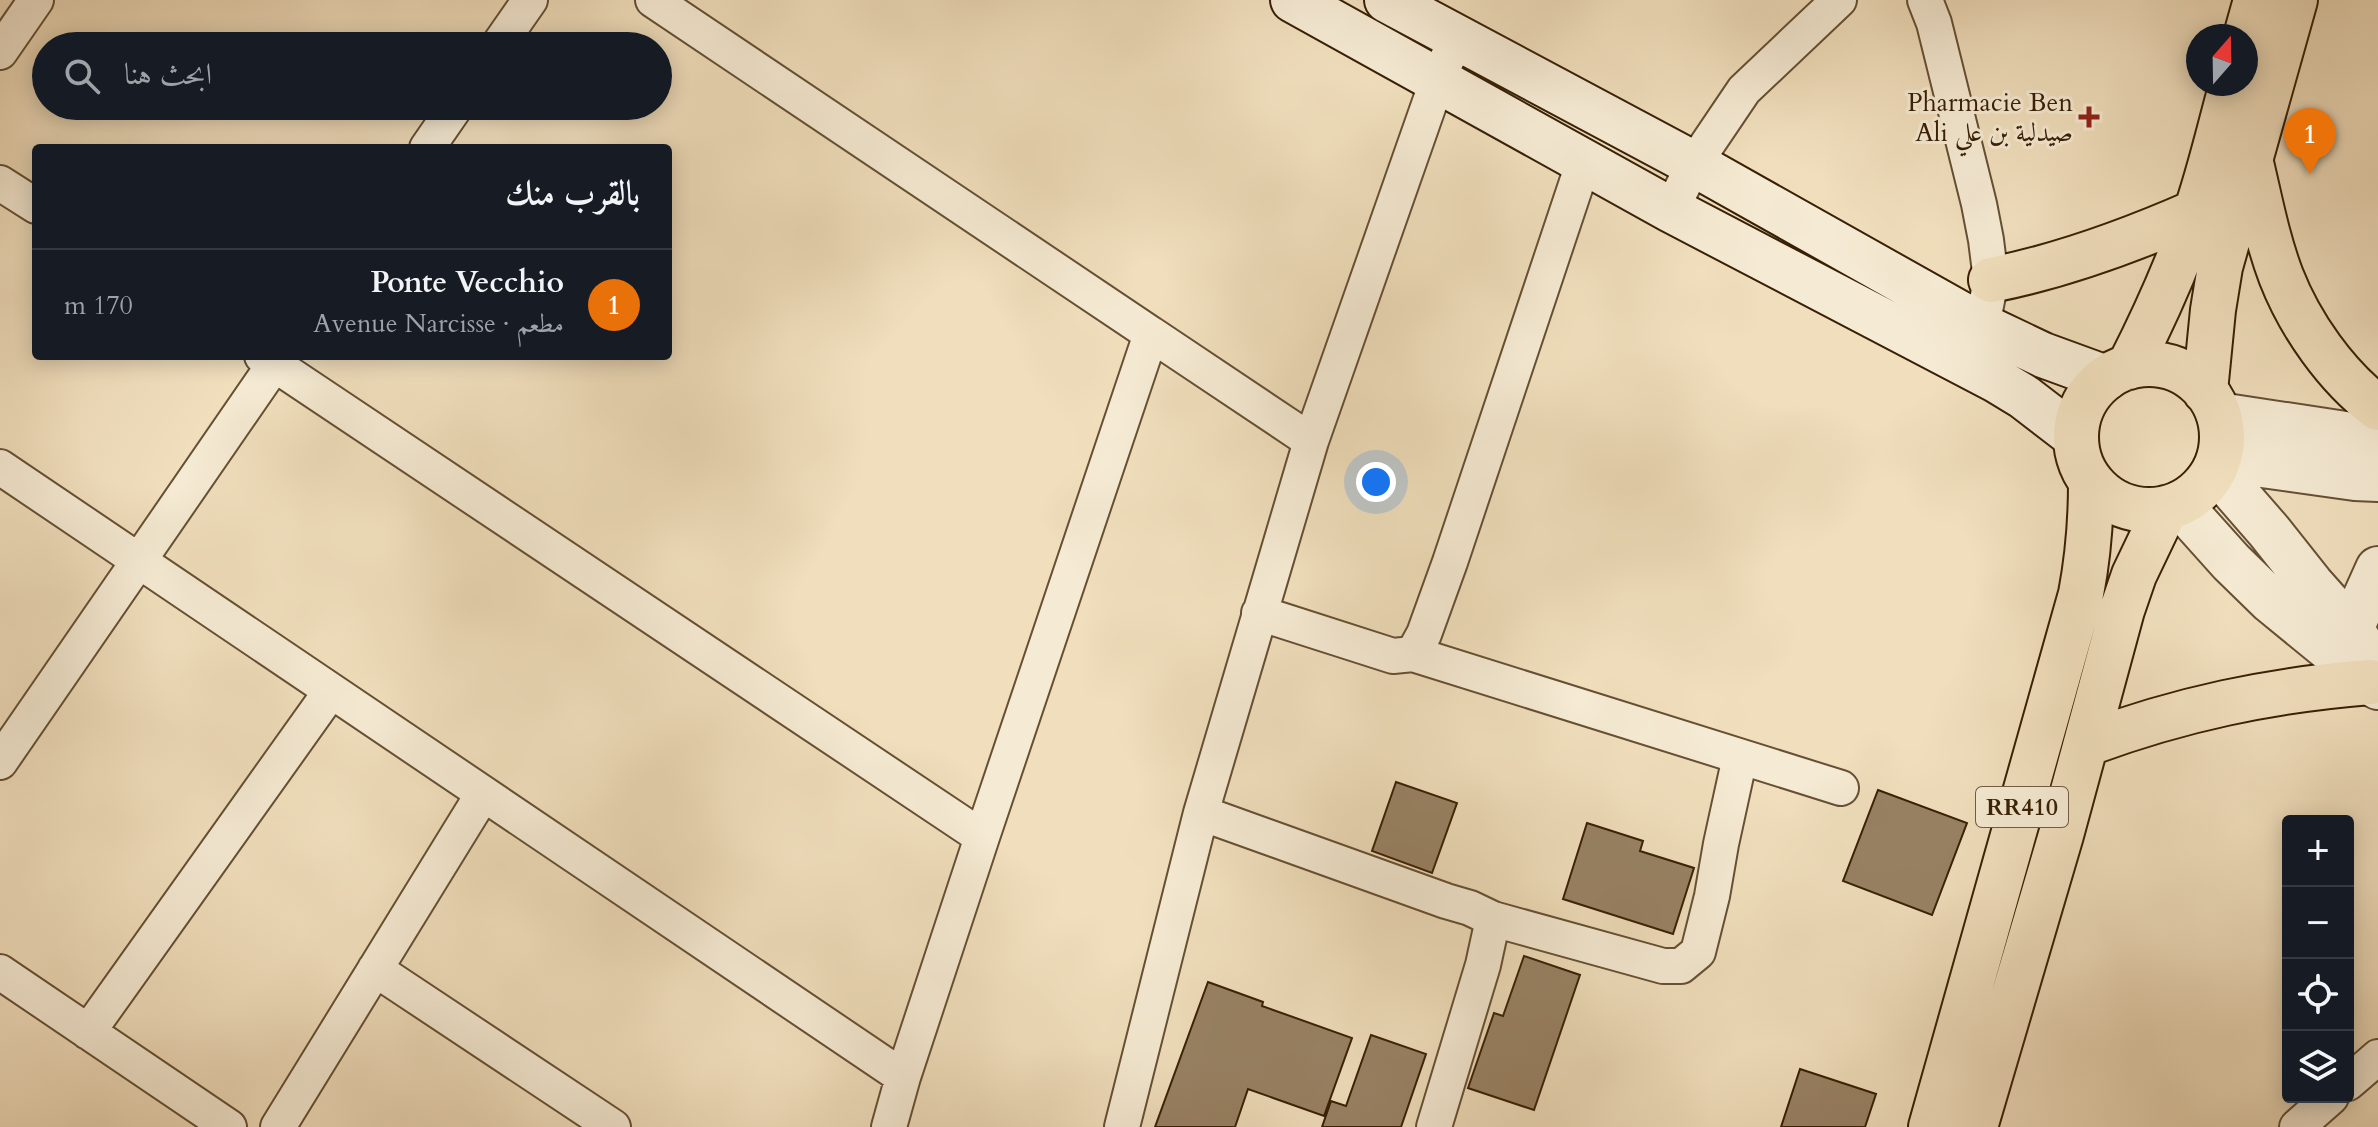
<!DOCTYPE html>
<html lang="ar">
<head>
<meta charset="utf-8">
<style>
  :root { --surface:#171b24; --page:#242831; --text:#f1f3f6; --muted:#9ea1a6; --line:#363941; --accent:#ea580c }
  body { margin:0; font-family:Cardo,Amiri,serif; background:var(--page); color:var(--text); direction:rtl }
  .controls { position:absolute; right:24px; bottom:24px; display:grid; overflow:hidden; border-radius:8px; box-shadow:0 4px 20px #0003 }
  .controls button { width:72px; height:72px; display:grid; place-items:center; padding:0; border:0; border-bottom:2px solid var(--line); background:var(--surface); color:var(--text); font:40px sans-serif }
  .compass { position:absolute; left:2186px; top:24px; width:72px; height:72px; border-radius:50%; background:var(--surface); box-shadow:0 4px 20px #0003; rotate:20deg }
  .you { position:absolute; left:1376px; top:482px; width:28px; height:28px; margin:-20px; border:6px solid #fff; border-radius:50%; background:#1a73e8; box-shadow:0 0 0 12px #1a73e833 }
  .badge { display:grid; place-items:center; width:52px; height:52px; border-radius:50%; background:var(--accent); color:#fff; font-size:26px; font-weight:700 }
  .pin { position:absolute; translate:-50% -66px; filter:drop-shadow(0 2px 4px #0008) }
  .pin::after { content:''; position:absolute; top:42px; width:28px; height:24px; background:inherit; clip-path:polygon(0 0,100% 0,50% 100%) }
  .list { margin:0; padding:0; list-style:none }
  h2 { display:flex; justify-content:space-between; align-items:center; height:104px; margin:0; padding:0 32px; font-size:34px }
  h2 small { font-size:26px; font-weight:400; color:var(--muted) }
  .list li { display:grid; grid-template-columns:52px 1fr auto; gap:24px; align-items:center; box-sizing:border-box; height:112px; padding:0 32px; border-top:2px solid var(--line) }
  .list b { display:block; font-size:30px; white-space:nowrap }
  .list p { margin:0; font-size:26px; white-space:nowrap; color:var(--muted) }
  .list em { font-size:26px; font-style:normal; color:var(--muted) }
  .icon { flex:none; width:44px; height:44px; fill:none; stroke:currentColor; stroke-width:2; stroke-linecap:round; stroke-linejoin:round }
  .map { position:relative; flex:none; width:2378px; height:1127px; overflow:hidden; direction:ltr }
  .search { position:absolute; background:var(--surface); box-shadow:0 4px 20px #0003; left:32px; top:32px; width:640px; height:88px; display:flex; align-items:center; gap:20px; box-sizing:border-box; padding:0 28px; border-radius:44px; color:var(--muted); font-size:30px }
  .panel { position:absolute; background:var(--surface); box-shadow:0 4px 20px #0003; left:32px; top:144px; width:640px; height:216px; border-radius:8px; direction:rtl }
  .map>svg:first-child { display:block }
  .building { fill:#988264; stroke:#381f05; stroke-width:2 }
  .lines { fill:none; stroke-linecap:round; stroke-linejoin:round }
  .minor-casing { stroke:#664f33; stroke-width:38 }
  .tertiary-casing { stroke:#664f33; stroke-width:48 }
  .secondary-casing { stroke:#381f05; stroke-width:48 }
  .trunk-casing { stroke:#381f05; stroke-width:48 }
  .minor { stroke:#f5ead3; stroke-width:34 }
  .tertiary { stroke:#f5ead3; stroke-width:44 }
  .secondary { stroke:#f5ead3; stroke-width:44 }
  .trunk { stroke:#f0debc; stroke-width:44 }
  .poi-dot { fill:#8f2418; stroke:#f5ead3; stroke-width:3 }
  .labels { text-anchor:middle; stroke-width:6; stroke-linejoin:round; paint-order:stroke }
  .shield { fill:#f5ead3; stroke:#715c43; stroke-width:2 }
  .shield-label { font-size:24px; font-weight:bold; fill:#381f05 }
  .poi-label { font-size:26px; fill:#381f05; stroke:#f5ead3; text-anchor:end }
</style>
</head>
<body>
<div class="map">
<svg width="2378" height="1127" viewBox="0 0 2378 1127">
  <rect width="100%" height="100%" fill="#f0debc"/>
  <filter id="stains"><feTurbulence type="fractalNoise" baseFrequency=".0025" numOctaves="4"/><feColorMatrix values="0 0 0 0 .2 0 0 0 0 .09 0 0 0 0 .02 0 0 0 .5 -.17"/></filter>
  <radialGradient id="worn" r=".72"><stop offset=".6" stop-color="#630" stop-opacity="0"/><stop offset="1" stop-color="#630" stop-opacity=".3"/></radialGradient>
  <!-- building -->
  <path class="building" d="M1396 782 1457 803 1432 873 1372 851Z
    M1878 790 1967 823 1932 915 1843 881Z
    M1587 823 1643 841 1640 851 1694 868 1673 934 1563 899Z
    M1524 956 1580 975 1534 1110 1468 1088 1494 1013 1503 1016Z
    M1208 982 1263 1002 1262 1006 1352 1038 1324 1116 1248 1089 1235 1127H1155Z
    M1371 1035 1426 1054 1401 1127H1322L1331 1101 1346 1106Z
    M1800 1069 1876 1094 1865 1127H1781Z"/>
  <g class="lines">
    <defs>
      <path id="minor" d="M653 0 1151 334 982 837 903 1077 889 1127
        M1925 0 1934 23 1979 204 1986 240 1991 280 1982 326
        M498 46 530 0
        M0 52 36 0
        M427 148 456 106
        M0 183 36 206
        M1671 210 1694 164 1744 90 1839 0
        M1151 334 1311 441
        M262 356 982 837
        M0 467 903 1077
        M1259 613 1393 656 1413 654 1424 634 1450 562 1584 161
        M1413 654 1841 788
        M0 762 280 356
        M1201 813 1446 901 1470 908 1493 919 1483 965 1434 1127
        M1493 919 1663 966H1681L1698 952 1712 896 1721 844 1740 757
        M375 969 613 1127
        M0 972 229 1127
        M88 1032 331 691
        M2348 1083 2378 1057
        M278 1127 483 794
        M1122 1127 1201 813 1311 441 1438 79 1448 57
        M2297 1127 2331 1097"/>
      <path id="tertiary" d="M2219 415 2378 439
        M2219 459 2355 478 2378 479
        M2215 469 2269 531 2311 584 2351 629 2377 669
        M2179 504 2231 562 2271 601 2370 682 2378 687
        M2351 629 2378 569"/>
      <path id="secondary" d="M1293 0 1671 210 1996 380 2024 397 2076 437
        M1387 0 1694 164 1982 326 2043 355 2106 378"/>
      <path id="trunk" d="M2246 36 2256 0
        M2251 163C2260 201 2267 239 2281 276 2300 325 2336 376 2378 408
        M1991 280C2063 266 2130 241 2196 212
        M2076 437a73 73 0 1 1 146 0a73 73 0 1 1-146 0Z
        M2129 367C2154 318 2177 267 2195 215 2210 172 2220 127 2232 84
        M2205 391 2213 310 2220 267 2295 0
        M2086 744C2180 709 2270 690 2370 682
        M1931 1127 2081 594C2088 557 2091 521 2091 483
        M1975 1127 2061 835 2122 610 2134 575 2166 508"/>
    </defs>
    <!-- minor casing -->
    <use href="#minor" class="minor-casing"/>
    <!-- tertiary casing -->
    <use href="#tertiary" class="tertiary-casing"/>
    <!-- secondary casing -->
    <use href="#secondary" class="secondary-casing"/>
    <!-- trunk casing -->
    <use href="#trunk" class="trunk-casing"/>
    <!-- minor -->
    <use href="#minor" class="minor"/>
    <!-- tertiary -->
    <use href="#tertiary" class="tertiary"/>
    <!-- secondary -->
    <use href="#secondary" class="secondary"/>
    <!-- trunk -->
    <use href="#trunk" class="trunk"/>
  </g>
  <!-- markers -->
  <path class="poi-dot" d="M2085 105h8v8h8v8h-8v8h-8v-8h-8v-8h8z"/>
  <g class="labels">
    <!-- shield labels -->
    <rect class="shield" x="1976" y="787" width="92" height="40" rx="6"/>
    <g class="shield-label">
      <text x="2022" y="815">RR410</text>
    </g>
    <!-- poi labels -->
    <g class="poi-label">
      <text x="2073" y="111">Pharmacie Ben<tspan x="2073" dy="30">Ali صيدلية بن علي</tspan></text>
    </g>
  </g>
  <rect width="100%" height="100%" filter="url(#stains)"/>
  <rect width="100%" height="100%" fill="url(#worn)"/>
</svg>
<div class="controls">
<button>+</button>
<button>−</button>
<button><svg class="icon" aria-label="locate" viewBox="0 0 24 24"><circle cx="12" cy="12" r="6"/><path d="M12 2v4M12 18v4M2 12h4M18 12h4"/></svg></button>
<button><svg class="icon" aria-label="layers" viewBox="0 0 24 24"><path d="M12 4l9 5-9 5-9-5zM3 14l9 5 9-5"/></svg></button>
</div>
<svg class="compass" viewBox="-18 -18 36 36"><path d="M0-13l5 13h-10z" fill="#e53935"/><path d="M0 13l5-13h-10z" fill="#9ea1a6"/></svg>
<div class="you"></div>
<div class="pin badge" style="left:2310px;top:174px;background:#e8710a">1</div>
<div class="search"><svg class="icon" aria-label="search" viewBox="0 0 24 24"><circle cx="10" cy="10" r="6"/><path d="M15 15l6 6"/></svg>ابحث هنا</div>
<section class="panel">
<h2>بالقرب منك<small></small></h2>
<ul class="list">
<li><span class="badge" style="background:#e8710a">1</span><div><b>Ponte Vecchio</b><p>مطعم · Avenue Narcisse</p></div><em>170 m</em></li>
</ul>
</section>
</div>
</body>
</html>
